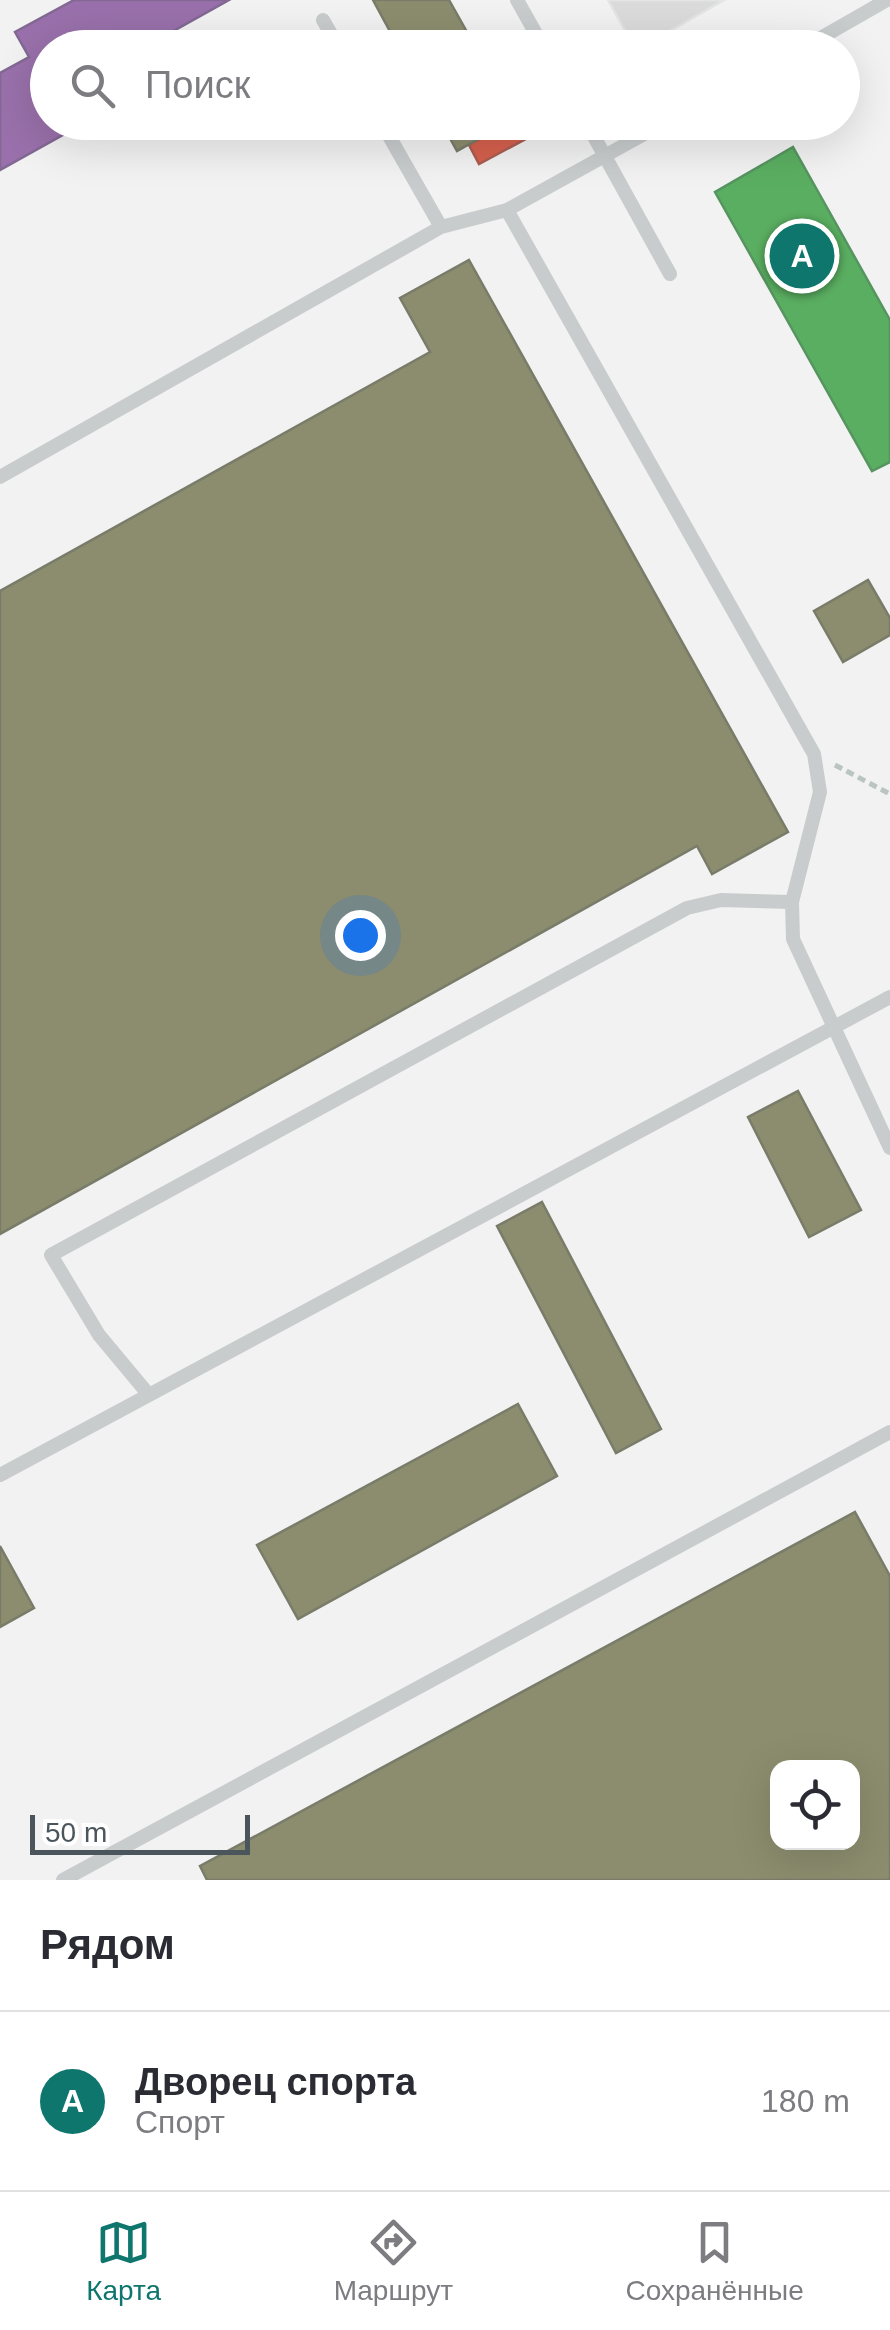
<!DOCTYPE html>
<html lang="ru">
<head>
<meta charset="utf-8">
<style>
  :root { --surface:#fff; --page:#f7f7f7; --text:#2b2b33; --muted:#7c7c81; --line:#e1e1e2; --accent:#0f766e }
  body { margin:0; font-family:Arial,sans-serif; background:var(--page); color:var(--text) }
  .controls { position:absolute; right:30px; bottom:30px; display:grid; overflow:hidden; border-radius:20px; box-shadow:0 10px 40px #0002 }
  .controls button { width:90px; height:90px; display:grid; place-items:center; padding:0; border:0; border-bottom:2px solid var(--line); background:var(--surface); color:var(--text); font:50px sans-serif }
  .scale { position:absolute; left:30px; bottom:25px; width:220px; box-sizing:border-box; padding-left:10px; border:5px solid #4b565c; border-top:0; font-size:28px; line-height:35px; white-space:nowrap; color:#4b565c; -webkit-text-stroke:8px #fff; paint-order:stroke }
  .you { position:absolute; left:360px; top:935px; width:35px; height:35px; margin:-25px; border:8px solid #fff; border-radius:50%; background:#1a73e8; box-shadow:0 0 0 15px #1a73e833 }
  .badge { display:grid; place-items:center; width:65px; height:65px; border-radius:50%; background:var(--accent); color:#fff; font-size:32px; font-weight:700 }
  .pin { position:absolute; translate:-50% -50%; border:5px solid #fff; box-shadow:0 2px 10px #0006 }
  .list { margin:0; padding:0; list-style:none }
  h2 { display:flex; justify-content:space-between; align-items:center; height:130px; margin:0; padding:0 40px; font-size:42px }
  h2 small { font-size:32px; font-weight:400; color:var(--muted) }
  .list li { display:grid; grid-template-columns:65px 1fr auto; gap:30px; align-items:center; box-sizing:border-box; height:180px; padding:0 40px; border-top:2px solid var(--line) }
  .list b { display:block; font-size:38px; white-space:nowrap }
  .list p { margin:0; font-size:32px; white-space:nowrap; color:var(--muted) }
  .list em { font-size:32px; font-style:normal; color:var(--muted) }
  .icon { flex:none; width:55px; height:55px; fill:none; stroke:currentColor; stroke-width:2; stroke-linecap:round; stroke-linejoin:round }
  .map { position:relative; flex:none; width:890px; height:1880px; overflow:hidden }
  .search { position:absolute; background:var(--surface); box-shadow:0 10px 40px #0002; left:30px; right:30px; top:30px; height:110px; display:flex; align-items:center; gap:25px; box-sizing:border-box; padding:0 35px; border-radius:55px; color:var(--muted); font-size:38px }
  .sheet { height:310px; background:var(--surface) }
  nav { display:flex; justify-content:space-around; align-items:center; box-sizing:border-box; height:140px; border-top:2px solid var(--line); background:var(--surface); font-size:28px; color:var(--muted) }
  nav a { display:grid; justify-items:center; gap:5px }
  nav .on { color:var(--accent) }
  .map>svg:first-child { display:block }
  .shops { fill:#d6604d; stroke:#ac5d52; stroke-width:2.5 }
  .offices { fill:#9970ab; stroke:#826893; stroke-width:2.5 }
  .public { fill:#5aae61; stroke:#569460; stroke-width:2.5 }
  .industry { fill:#8c8c6e; stroke:#787c69; stroke-width:2.5; fill-rule:evenodd }
  .building { fill:#dbdbdc; stroke:#e3e4e4; stroke-width:2.5 }
  .lines { fill:none; stroke-linecap:round; stroke-linejoin:round }
  .path { stroke:#bac4c0; stroke-width:5; stroke-dasharray:8 5; stroke-linecap:butt }
  .service { stroke:#c9cccd; stroke-width:14 }
</style>
</head>
<body>
<div class="map">
<svg width="890" height="1880" viewBox="0 0 890 1880">
  <rect width="100%" height="100%" fill="#f2f2f2"/>
  <!-- shops -->
  <path class="shops" d="M500 33 508 48H476L475 47Z
    M509 122 550 126 479 164 469 145Z"/>
  <!-- offices -->
  <path class="offices" d="M74 0H229L143 48H48V122L81 125 0 170V73L29 57 15 32Z"/>
  <!-- public -->
  <path class="public" d="M793 147 890 320V462L872 471 715 192Z"/>
  <!-- industry -->
  <path class="industry" d="M373 0H449L476 48H399Z
    M441 122H509L457 151Z
    M469 260 788 832 712 874 697 846 0 1234V591L430 352 400 298Z
    M868 580 890 618V635L843 662 814 611Z
    M798 1091 861 1210 809 1237 748 1117Z
    M542 1202 661 1429 616 1453 497 1226Z
    M518 1404 557 1476 298 1619 257 1545Z
    M855 1512 890 1576V1880H207L200 1866ZM778 1768H852V1842H778Z
    M0 1546 34 1608 0 1627Z"/>
  <!-- building -->
  <path class="building" d="M608 0H724L640 48H635Z"/>
  <g class="lines">
    <!-- path -->
    <path class="path" d="M835 765 890 794"/>
    <!-- service -->
    <path class="service" d="M517 0 544 48
      M323 20 339 48
      M803 48 887 0
      M381 122 441 227
      M586 122 670 274
      M507 210 814 754 820 792 792 902 793 939 890 1148
      M0 477 441 227 507 210 666 122
      M149 1395 99 1335 51 1255 687 908 721 900 792 902
      M0 1475 890 997
      M63 1880 890 1432"/>
  </g>
</svg>
<div class="controls">
<button><svg class="icon" aria-label="locate" viewBox="0 0 24 24"><circle cx="12" cy="12" r="6"/><path d="M12 2v4M12 18v4M2 12h4M18 12h4"/></svg></button>
</div>
<div class="scale">50 m</div>
<div class="you"></div>
<div class="pin badge" style="left:802px;top:256px">A</div>
<div class="search"><svg class="icon" aria-label="search" viewBox="0 0 24 24"><circle cx="10" cy="10" r="6"/><path d="M15 15l6 6"/></svg>Поиск</div>
</div>
<section class="sheet">
<h2>Рядом<small></small></h2>
<ul class="list">
<li><span class="badge">A</span><div><b>Дворец спорта</b><p>Спорт</p></div><em>180 m</em></li>
</ul>
</section>
<nav>
<a class="on"><svg class="icon" aria-label="map" viewBox="0 0 24 24"><path d="M3 6l6-2 6 2 6-2v14l-6 2-6-2-6 2zM9 4v14M15 6v14"/></svg>Карта</a>
<a><svg class="icon" aria-label="directions" viewBox="0 0 24 24"><path d="M12 3l9 9-9 9-9-9zM9 14v-3h6M13 9l2 2-2 2"/></svg>Маршрут</a>
<a><svg class="icon" aria-label="saved" viewBox="0 0 24 24"><path d="M7 4h10v16l-5-4-5 4z"/></svg>Сохранённые</a>
</nav>
</body>
</html>
